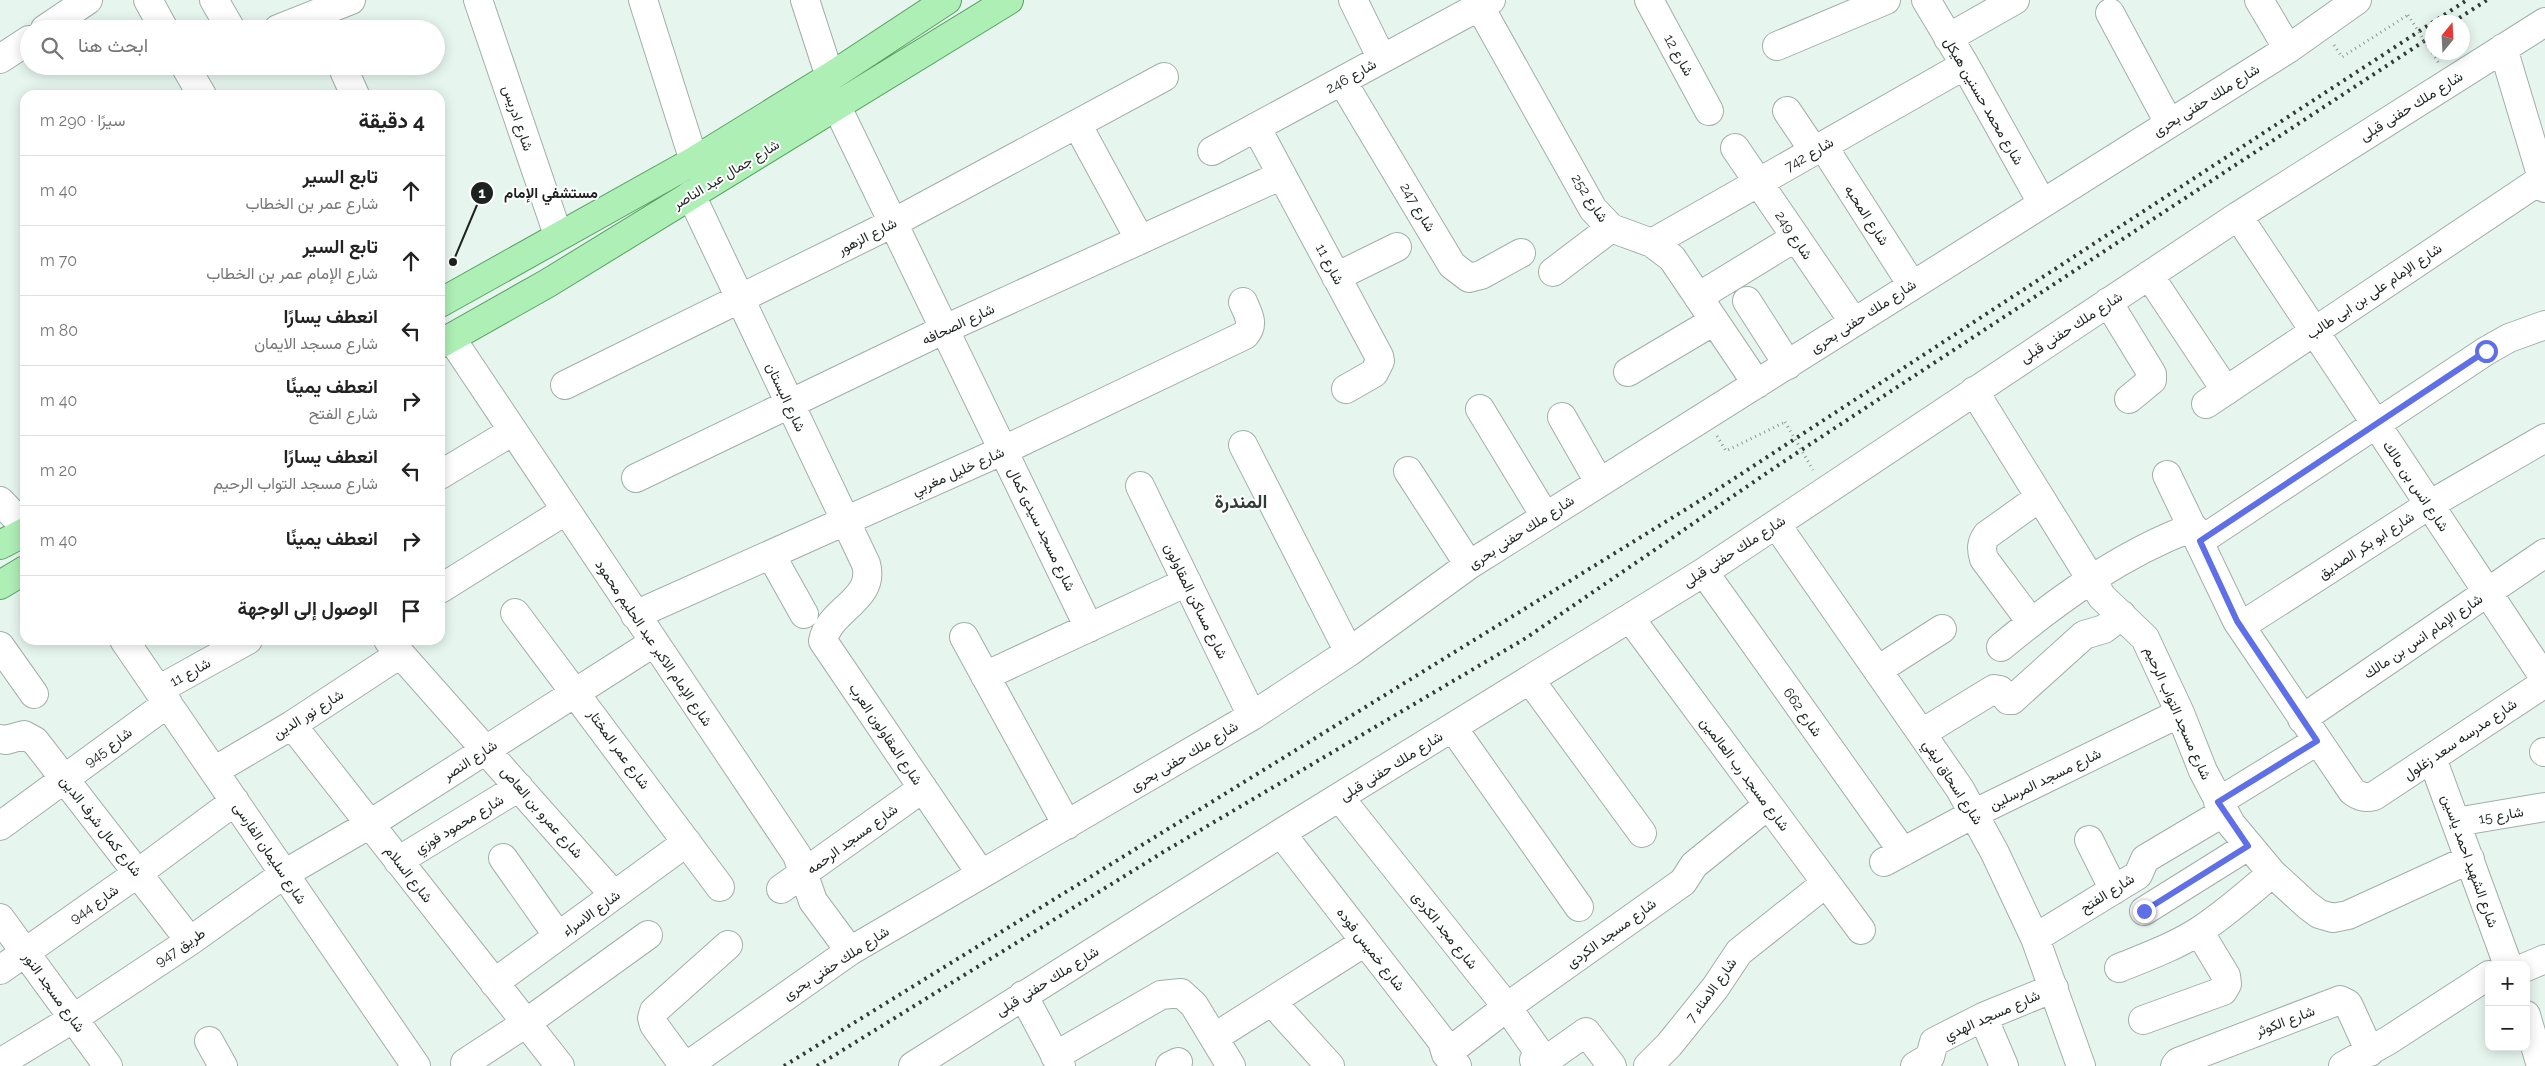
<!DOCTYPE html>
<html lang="ar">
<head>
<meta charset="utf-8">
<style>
  :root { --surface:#fff; --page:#f6f6f6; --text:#222; --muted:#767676; --line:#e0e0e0 }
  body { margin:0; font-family:Raleway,Vazirmatn,sans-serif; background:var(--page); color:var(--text); direction:rtl }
  .controls { position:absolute; right:15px; bottom:15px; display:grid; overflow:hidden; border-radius:10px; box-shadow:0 2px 12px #0003 }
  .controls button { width:45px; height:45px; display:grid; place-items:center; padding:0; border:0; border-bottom:1px solid var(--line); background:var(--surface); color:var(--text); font:25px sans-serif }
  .compass { position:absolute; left:2425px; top:15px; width:45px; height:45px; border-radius:50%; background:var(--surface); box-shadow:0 2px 12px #0003; rotate:18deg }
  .stop { position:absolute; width:15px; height:15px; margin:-11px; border:4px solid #5e6fe7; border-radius:50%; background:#fff }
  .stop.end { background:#5e6fe7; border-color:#fff; box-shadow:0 1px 5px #0008 }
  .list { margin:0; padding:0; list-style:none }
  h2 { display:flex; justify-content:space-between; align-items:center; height:65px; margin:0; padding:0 20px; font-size:21px }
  h2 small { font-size:16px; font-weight:400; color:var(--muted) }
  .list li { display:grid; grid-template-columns:32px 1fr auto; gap:15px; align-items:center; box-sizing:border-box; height:70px; padding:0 20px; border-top:1px solid var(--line) }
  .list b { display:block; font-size:19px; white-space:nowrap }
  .list p { margin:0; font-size:16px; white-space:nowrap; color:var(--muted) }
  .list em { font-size:16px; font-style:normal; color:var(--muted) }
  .icon { flex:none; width:28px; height:28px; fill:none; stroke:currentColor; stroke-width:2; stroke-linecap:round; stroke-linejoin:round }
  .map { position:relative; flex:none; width:2545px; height:1066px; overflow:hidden; direction:ltr }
  .search { position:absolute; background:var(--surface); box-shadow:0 2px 12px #0003; left:20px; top:20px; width:425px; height:55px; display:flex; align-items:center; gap:12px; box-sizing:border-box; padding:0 18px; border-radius:28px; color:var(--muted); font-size:19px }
  .panel { position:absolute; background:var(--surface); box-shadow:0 2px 12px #0003; left:20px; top:90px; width:425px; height:555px; border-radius:15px; direction:rtl }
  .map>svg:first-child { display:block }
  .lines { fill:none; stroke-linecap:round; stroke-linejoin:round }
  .minor-casing { stroke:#a0afa9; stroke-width:30 }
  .major-casing { stroke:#58a162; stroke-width:30 }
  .path { stroke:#8d9893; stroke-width:3; stroke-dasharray:1 4; stroke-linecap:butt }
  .minor { stroke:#fff; stroke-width:28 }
  .major { stroke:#aeefb6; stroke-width:28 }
  .rail { stroke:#333a37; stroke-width:4; stroke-dasharray:2.5 5; stroke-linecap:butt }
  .path-bridge { stroke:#8d9893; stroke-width:3; stroke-dasharray:1 4; stroke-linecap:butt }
  .route { stroke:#5e6fe7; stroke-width:6 }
  .labels { text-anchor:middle; stroke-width:4; stroke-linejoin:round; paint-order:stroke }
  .street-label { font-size:14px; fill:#1c2220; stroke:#fff }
  .district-label { font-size:19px; font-weight:bold; fill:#2f3c37; stroke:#fff }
  .leader { fill:none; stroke:#1c2220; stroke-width:2 }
  .callout-dot { fill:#1c2220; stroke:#fff; stroke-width:2 }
  .mark-label { font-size:15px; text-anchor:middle; font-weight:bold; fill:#fff }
  .callout-label { font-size:15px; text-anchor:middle; font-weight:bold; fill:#1c2220; stroke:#fff; stroke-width:4; stroke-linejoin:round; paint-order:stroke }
</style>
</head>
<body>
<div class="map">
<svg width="2545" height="1066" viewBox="0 0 2545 1066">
  <rect width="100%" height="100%" fill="#e6f6ef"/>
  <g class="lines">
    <defs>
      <path id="minor" d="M148 0 164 29
        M214 0 231 29
        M478 0 558 235
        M643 0 694 161
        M805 0 830 77
        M1353 0 1382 59
        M1476 0 1593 209 1611 228 1652 243 1672 258 1757 384
        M1649 0 1709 111
        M1926 0 1965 65 2042 203
        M2259 0 2288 49
        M2110 13 2169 123
        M45 29 88 0
        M278 29 351 0
        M1948 38 2015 0
        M1777 46 1886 0
        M2503 48 2545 188
        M0 59 29 40
        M185 66 202 95
        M342 66 355 95
        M1342 81 1452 265 1469 278 1481 275 1521 253
        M837 107 1089 628
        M1787 111 1814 151
        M1077 124 1140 240
        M1256 127 1379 356 1380 361 1374 373 1346 389
        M1823 146 1912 285
        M1735 148 1853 321
        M1212 151 1491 0
        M691 195 866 564C876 600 829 609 823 641L981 874
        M2238 216 2545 679
        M1652 243 1965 65
        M1553 272 1611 228
        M2149 275 2226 391
        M1336 277 1397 247
        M1698 297 1796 237
        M1747 301 1788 365
        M2108 302 2152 374V380L2129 399
        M451 338 797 855 813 901 850 951
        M1628 372 1714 321
        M565 385 893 223 1164 77
        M1974 391 2102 597 2145 638 2180 713 2203 771 2231 824 2272 873 2307 905 2319 914 2333 918 2348 915 2470 859
        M2206 404 2542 179
        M1480 409 1545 516
        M1562 417 1599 482
        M1243 445 1349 652
        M1408 471 1469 565
        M440 475 513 431
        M2167 475 2237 621 2352 791C2360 797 2365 798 2374 796L2545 683
        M636 478 945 329 1282 175
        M1140 486 1252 716
        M0 501 25 527
        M1776 524 1960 789 1995 853 2035 938 2081 1066
        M2200 541 2486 351 2509 338 2545 325
        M771 555 804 614
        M1704 572 1903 852
        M440 589 565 511
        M515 613 720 887
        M635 615 1004 450 1245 335C1255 324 1248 314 1243 302
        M1630 618 1861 930
        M2031 622 1984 559C1981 549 1981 543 1987 535L2040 497
        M2241 626 2429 505 2545 438
        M964 637 1067 825
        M124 640 416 1066
        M388 640 614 895
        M0 646 34 694
        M2001 647C2059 599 2121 554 2193 527
        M1878 670 1942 629
        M985 676 1187 582
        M1530 680 1642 833
        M158 690 248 640
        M2302 719 2545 553
        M292 725 560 1066
        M1453 728 1579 907
        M1922 733 1994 689 2000 690 2008 700H2012L2084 635 2104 629 2122 615
        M0 739 6 740 24 735 35 741 190 941
        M2544 752H2545
        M2432 758 2508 965
        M214 771 292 725 400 654
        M1340 798 1507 1007 1537 1050 1538 1054 1534 1060 1536 1066
        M2218 802 2317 741
        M2456 822 2545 807
        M0 826 168 703
        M1281 833 1442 1041 1446 1054 1457 1066
        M2089 840 2114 890
        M503 858 558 936
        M398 861 519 787
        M1884 862 1975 813 2180 713
        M781 889 923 788
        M2144 911 2248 846
        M0 918 108 1066
        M2035 938 2138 875 2145 859 2224 812
        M2526 967 2545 959
        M2119 968C2146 957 2174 947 2199 931 2225 914 2249 893 2272 873
        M0 970 138 873 235 801
        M494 983 687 842
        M1023 995 1061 1066
        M1272 1002 1330 1066
        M2526 1015 2541 1066
        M1983 1017 2004 1066
        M2143 1020 2223 991 2227 984 2226 976 2199 931
        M1215 1037 1365 942
        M209 1041 223 1066
        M1446 1054 1507 1007 1683 882 1694 865 1768 805
        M1055 1056 1161 995 1181 993 1194 1005 1231 1066
        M0 1063 74 1018 190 941 284 874 370 824 653 643
        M465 1063 526 1023 648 935
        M684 1066 654 1025 652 1018 654 1011 728 945
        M687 1066 850 951 1252 716 1349 652 1469 565 2288 49 2357 0
        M913 1066 1281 833 1704 572 2238 216 2545 22
        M1170 1066 1178 1062
        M1538 1066 1586 1032 1612 1066
        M1648 1066 1669 1045 1715 988 1739 952 1826 883
        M1915 1066 1930 1057 1934 1042 1983 1017 2054 988
        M2175 1066 2178 1062 2340 1000 2348 1004 2370 1052
        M2343 1066 2389 1040 2489 975"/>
      <path id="major" d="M440 303 694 161 830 77 947 0
        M440 344 548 283 1009 0
        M0 545 25 532
        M0 585 25 570"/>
    </defs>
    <!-- minor casing -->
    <use href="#minor" class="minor-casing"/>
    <!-- major casing -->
    <use href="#major" class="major-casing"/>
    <!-- path -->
    <path class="path" d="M2334 45 2342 57 2408 15
      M1717 436 1726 451 1785 422"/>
    <!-- minor -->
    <use href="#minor" class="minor"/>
    <!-- major -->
    <use href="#major" class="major"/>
    <!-- rail -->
    <path class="rail" d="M2453 22 2487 0
      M784 1066 1709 495 2467 0
      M817 1066 1165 851 1526 638 1777 466 2432 36"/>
    <!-- path-bridge -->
    <path class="path-bridge" d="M2408 15 2440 65
      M1785 422 1813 470"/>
  </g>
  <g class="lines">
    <!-- route -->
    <path class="route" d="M2144 911 2248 846 2218 802 2317 741 2237 621 2200 541 2486 351"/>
  </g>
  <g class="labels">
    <!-- street labels -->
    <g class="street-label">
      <text transform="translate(1679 55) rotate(61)" y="5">شارع 12</text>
      <text transform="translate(1351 76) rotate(-29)" y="5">شارع 246</text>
      <text transform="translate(2206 100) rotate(-32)" y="5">شارع ملك حفنى بحرى</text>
      <text transform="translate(1984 101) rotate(60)" y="5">شارع محمد حسنين هيكل</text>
      <text transform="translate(2411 106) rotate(-32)" y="5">شارع ملك حفنى قبلى</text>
      <text transform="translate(518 118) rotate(71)" y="5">شارع ادريس</text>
      <text transform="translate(1809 154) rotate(-30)" y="5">شارع 742</text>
      <text transform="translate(726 174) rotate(-31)" y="5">شارع جمال عبد الناصر</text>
      <text transform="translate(1590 198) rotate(57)" y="5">شارع 252</text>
      <text transform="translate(1418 207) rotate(59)" y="5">شارع 247</text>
      <text transform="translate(1867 215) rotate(57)" y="5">شارع المحبه</text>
      <text transform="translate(1794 235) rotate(56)" y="5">شارع 249</text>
      <text transform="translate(867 236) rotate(-27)" y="5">شارع الزهور</text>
      <text transform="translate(1330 264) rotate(62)" y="5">شارع 11</text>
      <text transform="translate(2374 291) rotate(-34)" y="5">شارع الإمام على بن ابى طالب</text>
      <text transform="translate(1863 316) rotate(-33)" y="5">شارع ملك حفنى بحرى</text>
      <text transform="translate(958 324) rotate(-25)" y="5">شارع الصحافه</text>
      <text transform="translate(2071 327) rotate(-33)" y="5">شارع ملك حفنى قبلى</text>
      <text transform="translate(786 397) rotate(65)" y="5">شارع البستان</text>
      <text transform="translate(958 471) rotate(-24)" y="5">شارع خليل مغربي</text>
      <text transform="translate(2416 486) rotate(56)" y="5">شارع انس بن مالك</text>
      <text transform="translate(1042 529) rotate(64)" y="5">شارع مسجد سيدى كمال</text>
      <text transform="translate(1521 532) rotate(-33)" y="5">شارع ملك حفنى بحرى</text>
      <text transform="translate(2366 545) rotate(-33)" y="5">شارع ابو بكر الصديق</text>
      <text transform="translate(1734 551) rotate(-33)" y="5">شارع ملك حفنى قبلى</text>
      <text transform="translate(1196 601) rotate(64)" y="5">شارع مساكن المقاولون</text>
      <text transform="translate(2423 636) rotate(-34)" y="5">شارع الإمام انس بن مالك</text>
      <text transform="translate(654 643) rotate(56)" y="5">شارع الإمام الاكبر عبد الحليم محمود</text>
      <text transform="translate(190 672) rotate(-29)" y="5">شارع 11</text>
      <text transform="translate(1803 712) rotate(55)" y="5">شارع 662</text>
      <text transform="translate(2178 713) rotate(66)" y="5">شارع مسجد التواب الرحيم</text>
      <text transform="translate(308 714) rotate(-32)" y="5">شارع نور الدين</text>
      <text transform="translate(886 734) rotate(56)" y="5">شارع المقاولون العرب</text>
      <text transform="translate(2460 739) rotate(-34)" y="5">شارع مدرسه سعد زغلول</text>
      <text transform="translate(108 747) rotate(-37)" y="5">شارع 945</text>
      <text transform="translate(619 749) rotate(54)" y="5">شارع عمر المختار</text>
      <text transform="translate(1184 756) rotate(-31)" y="5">شارع ملك حفنى بحرى</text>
      <text transform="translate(470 760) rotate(-33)" y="5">شارع النصر</text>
      <text transform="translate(1391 766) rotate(-32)" y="5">شارع ملك حفنى قبلى</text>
      <text transform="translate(1745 774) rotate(53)" y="5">شارع مسجد رب العالمين</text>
      <text transform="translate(2045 779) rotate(-26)" y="5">شارع مسجد المرسلين</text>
      <text transform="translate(1953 782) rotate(57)" y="5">شارع اسحاق ليفي</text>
      <text transform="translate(542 812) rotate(49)" y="5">شارع عمرو بن العاص</text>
      <text transform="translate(2501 815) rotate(-10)" y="5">شارع 15</text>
      <text transform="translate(459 824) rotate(-31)" y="5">شارع محمود فوزي</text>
      <text transform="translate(101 826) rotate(52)" y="5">شارع كمال شرف الدين</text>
      <text transform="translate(852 839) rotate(-36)" y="5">شارع مسجد الرحمه</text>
      <text transform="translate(270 853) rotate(56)" y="5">شارع سليمان الفارسى</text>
      <text transform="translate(2470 861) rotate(70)" y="5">شارع الشهيد احمد ياسين</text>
      <text transform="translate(409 874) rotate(52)" y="5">شارع السلام</text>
      <text transform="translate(2107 893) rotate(-32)" y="5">شارع الفتح</text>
      <text transform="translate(94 904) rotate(-35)" y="5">شارع 944</text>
      <text transform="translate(591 913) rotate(-36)" y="5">شارع الاسراء</text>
      <text transform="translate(1445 930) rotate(51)" y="5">شارع مجد الكردى</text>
      <text transform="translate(1611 933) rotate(-36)" y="5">شارع مسجد الكردى</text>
      <text transform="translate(180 947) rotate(-34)" y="5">طريق 947</text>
      <text transform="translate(1371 949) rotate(52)" y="5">شارع خميس فوده</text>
      <text transform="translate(836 963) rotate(-33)" y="5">شارع ملك حفنى بحرى</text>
      <text transform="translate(1047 981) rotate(-32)" y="5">شارع ملك حفنى قبلى</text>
      <text transform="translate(1711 990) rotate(-54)" y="5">شارع الامناء 7</text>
      <text transform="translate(54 992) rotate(54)" y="5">شارع مسجد النور</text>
      <text transform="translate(1992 1015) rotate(-24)" y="5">شارع مسجد الهدي</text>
      <text transform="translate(2285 1021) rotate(-21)" y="5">شارع الكوثر</text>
    </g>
    <!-- district labels -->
    <g class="district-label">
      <text x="1241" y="508">المندرة</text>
    </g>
  </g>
  <!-- callouts -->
  <path class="leader" d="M453 262L482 193"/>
  <g class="callout-dot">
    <circle cx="453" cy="262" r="5"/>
    <circle cx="482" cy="193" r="12"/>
  </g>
  <g class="mark-label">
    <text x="482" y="198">1</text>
  </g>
  <g class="callout-label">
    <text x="551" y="198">مستشفي الإمام</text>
  </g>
</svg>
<div class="controls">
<button>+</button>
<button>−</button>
</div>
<svg class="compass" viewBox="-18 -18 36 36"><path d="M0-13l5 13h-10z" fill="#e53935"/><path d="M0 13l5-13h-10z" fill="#767676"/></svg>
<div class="stop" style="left:2486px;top:351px"></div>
<div class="stop end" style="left:2144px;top:911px"></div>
<div class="search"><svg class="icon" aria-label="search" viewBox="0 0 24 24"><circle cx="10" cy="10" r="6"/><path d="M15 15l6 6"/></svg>ابحث هنا</div>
<section class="panel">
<h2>4 دقيقة<small>سيرًا · 290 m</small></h2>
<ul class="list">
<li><svg class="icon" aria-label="ahead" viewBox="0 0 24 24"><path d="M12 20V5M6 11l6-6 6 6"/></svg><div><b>تابع السير</b><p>شارع عمر بن الخطاب</p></div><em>40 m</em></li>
<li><svg class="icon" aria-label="ahead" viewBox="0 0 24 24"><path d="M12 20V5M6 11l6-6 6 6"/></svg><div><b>تابع السير</b><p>شارع الإمام عمر بن الخطاب</p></div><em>70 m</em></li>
<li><svg class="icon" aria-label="left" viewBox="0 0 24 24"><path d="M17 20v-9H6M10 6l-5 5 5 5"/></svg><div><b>انعطف يسارًا</b><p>شارع مسجد الايمان</p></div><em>80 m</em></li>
<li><svg class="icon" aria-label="right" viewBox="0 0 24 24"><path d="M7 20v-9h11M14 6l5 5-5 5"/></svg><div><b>انعطف يمينًا</b><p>شارع الفتح</p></div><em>40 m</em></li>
<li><svg class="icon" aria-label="left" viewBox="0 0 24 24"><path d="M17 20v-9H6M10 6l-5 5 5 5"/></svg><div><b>انعطف يسارًا</b><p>شارع مسجد التواب الرحيم</p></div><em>20 m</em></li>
<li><svg class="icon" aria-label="right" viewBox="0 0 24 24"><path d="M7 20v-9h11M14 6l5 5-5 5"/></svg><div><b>انعطف يمينًا</b></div><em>40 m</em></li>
<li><svg class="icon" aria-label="arrive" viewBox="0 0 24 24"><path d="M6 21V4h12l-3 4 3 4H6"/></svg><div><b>الوصول إلى الوجهة</b></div></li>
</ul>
</section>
</div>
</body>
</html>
